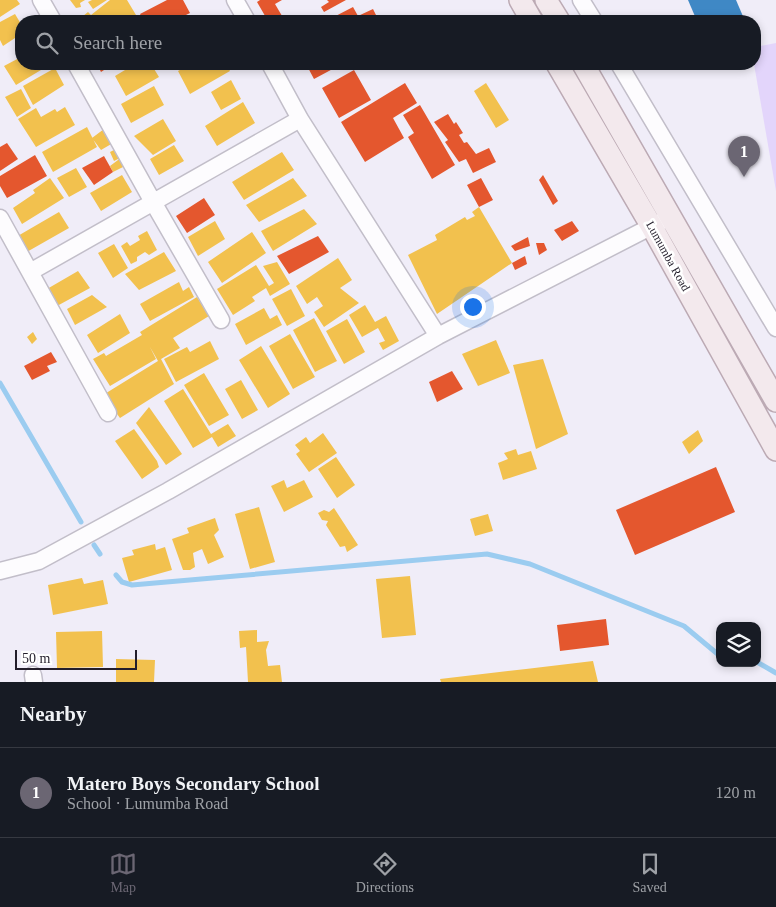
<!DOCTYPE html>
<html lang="en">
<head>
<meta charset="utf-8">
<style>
  :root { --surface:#171b24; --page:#242831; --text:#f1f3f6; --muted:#9ea1a6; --line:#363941; --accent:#6b6673 }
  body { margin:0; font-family:"Times New Roman",serif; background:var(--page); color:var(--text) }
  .controls { position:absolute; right:15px; bottom:15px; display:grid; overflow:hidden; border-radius:10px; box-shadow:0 2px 8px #0003 }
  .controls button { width:45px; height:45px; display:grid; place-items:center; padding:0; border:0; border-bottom:1px solid var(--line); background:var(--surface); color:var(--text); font:25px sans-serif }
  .scale { position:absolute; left:15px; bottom:12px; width:122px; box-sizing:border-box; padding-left:5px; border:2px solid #231e2b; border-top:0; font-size:14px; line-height:18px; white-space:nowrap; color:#231e2b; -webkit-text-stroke:4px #fff; paint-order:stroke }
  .you { position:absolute; left:472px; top:306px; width:18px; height:18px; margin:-12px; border:4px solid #fff; border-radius:50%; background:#1a73e8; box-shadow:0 0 0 8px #1a73e833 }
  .badge { display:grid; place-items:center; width:32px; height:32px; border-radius:50%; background:var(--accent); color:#fff; font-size:16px; font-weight:700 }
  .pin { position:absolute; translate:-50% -41px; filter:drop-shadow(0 1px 2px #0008) }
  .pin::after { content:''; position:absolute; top:26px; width:18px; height:15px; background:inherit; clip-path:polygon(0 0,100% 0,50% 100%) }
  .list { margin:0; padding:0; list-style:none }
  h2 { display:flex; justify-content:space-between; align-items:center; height:65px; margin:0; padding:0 20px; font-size:21px }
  h2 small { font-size:16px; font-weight:400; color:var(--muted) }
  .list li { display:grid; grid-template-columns:32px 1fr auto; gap:15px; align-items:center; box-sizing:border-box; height:90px; padding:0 20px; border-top:1px solid var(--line) }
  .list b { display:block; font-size:19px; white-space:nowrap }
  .list p { margin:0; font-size:16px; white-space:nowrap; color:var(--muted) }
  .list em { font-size:16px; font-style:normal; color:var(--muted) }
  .icon { flex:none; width:28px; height:28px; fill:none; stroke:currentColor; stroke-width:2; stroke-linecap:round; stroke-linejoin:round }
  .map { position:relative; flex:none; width:776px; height:682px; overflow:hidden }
  .search { position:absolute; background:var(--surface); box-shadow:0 2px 8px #0003; left:15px; right:15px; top:15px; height:55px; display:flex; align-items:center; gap:12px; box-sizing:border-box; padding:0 18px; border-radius:20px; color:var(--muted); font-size:19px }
  .sheet { height:155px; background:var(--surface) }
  nav { display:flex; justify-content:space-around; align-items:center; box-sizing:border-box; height:70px; border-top:1px solid var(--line); background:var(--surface); font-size:14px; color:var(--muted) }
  nav a { display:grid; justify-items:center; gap:2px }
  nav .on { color:var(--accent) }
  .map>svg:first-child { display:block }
  .green { fill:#e3d5fb }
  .homes { fill:#f2c14e }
  .shops { fill:#e4572e }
  .schools { fill:#3f88c5 }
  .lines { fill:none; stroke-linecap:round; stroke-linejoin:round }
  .stream { stroke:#9bccf0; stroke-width:5 }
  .minor-casing { stroke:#c2bec9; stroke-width:19 }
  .major-casing { stroke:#bcaab4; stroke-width:24 }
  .minor { stroke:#fdfcfe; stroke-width:16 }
  .major { stroke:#f3e9ed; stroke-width:21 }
  .labels { text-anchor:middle; stroke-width:5; stroke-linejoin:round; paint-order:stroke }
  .street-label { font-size:12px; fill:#231e2b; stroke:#fff }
</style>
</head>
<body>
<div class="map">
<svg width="776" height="682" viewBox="0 0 776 682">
  <rect width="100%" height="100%" fill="#f0edf8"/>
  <!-- green -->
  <path class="green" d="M776 43V191L754 64 755 47Z"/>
  <!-- homes -->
  <path class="homes" d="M0 0H17L20 4 0 17Z
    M70 0H85L80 3 81 7 76 8Z
    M92 0H107L93 9 88 2Z
    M110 0H127L136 15 124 21H77L88 12 91 15Z
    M15 14 21 24V34L3 46 0 40V22Z
    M21 57V64H51L16 85 4 66Z
    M135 64H151L159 77 126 96 115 76Z
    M191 64H226L230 71 190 94 178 71Z
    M55 68 64 85 33 105 23 86Z
    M231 80 241 99 221 110 211 92Z
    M486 83 509 120 496 128 474 91Z
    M154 86 164 105 131 123 121 104Z
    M21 89 31 108 17 117 5 97Z
    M243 102 255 123 217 146 205 126Z
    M65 107 75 125 36 147 18 119 36 108 41 117 55 109 57 112Z
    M163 119 176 141 153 155 134 136Z
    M87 127 97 147 53 172 42 152Z
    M104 129 113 143 101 150 92 138Z
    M174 145 184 161 159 175 150 159Z
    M118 148 122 157 114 161 110 152Z
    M282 152 294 170 244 200 232 182Z
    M122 157 127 165 113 172 110 166Z
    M76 168 87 187 69 197 57 178Z
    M122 175 132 192 101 211 90 193Z
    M50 178 64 198 22 224 13 208 35 193 33 190Z
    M293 178 307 196 259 222 246 205Z
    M479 207 512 263 437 314 408 255 437 240 435 235 465 217 467 220 475 216 472 212Z
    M304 209 317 224 273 251 261 231Z
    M59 212 69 228 25 253 16 237Z
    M215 221 225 239 198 256 188 237Z
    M147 231 157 250 149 255 145 252 137 257V261L131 264 121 246 127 242 130 246 140 240 138 236Z
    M252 232 266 253 222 283 208 262Z
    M114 244 128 268 113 278 98 253Z
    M164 252 176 271 139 290 125 274Z
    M338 258 352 280 340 288 359 303 324 327 314 312 323 306 317 297 307 304 296 286Z
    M277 262 290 284 270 296 266 288 252 297 255 301 233 315 217 289 256 265 269 286 274 283 263 266Z
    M78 271 90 288 57 306 47 289Z
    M179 282 183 291 189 287 194 297 150 321 140 304Z
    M291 289 305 316 287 326 272 299Z
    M92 295 107 307 75 325 67 309Z
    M197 297 209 316 173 338 180 348 161 359 174 384 120 418 103 395 158 361 150 347 156 359 110 386 93 359 104 353 106 356 142 335 140 332Z
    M365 305 375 322 386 316 399 341 383 350 379 343 385 341 378 328 362 337 349 315Z
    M264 308 270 319 277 315 282 325 246 345 235 324Z
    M120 314 130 333 98 353 87 335Z
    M314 318 337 361 315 372 293 330Z
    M347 319 365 352 344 364 326 331Z
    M33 332 37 339 32 344 27 337Z
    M290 334 315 377 293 389 269 346Z
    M496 340 510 373 478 386 462 354Z
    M210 341 219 359 176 382 164 359 187 347 190 352Z
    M261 346 290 394 268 408 239 360Z
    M543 359 568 434 536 449 513 365Z
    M204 373 229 415 209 426 184 385Z
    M241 380 258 410 242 419 225 389Z
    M183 389 211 434 228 424 236 436 218 447 212 437 193 448 164 401Z
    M149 407 182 454 166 465 136 423Z
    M134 429 157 461 159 467 142 479 115 441Z
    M698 430 703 441 689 454 682 442Z
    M323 433 337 453 309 472 296 454 300 451 295 445 306 437 310 443Z
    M516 449 518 455 531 451 537 469 503 480 498 463 508 459 504 453Z
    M336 457 355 485 337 498 318 469Z
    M284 480 287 488 304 480 313 497 284 512 271 486Z
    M259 507 275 562 250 569 235 514Z
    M334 508 358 545 347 552 345 546 340 547 326 525 328 521 322 520 318 513 324 510 329 512Z
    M488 514 493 531 475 536 470 519Z
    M215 518 219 530 214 535 224 557 208 564 202 549 193 553 195 567 190 570H183L172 539 189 533 187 528Z
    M155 544 156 550 165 547 172 570 129 582 122 558 134 555 132 550Z
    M410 576 416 635 382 638 376 579Z
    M82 578 84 584 103 580 108 604 53 615 48 585Z
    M257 630V642L269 641 266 650 268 666 280 665 282 682H248L246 647 240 648 239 631Z
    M102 631 103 667 57 668 56 632Z
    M116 659 155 660 154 682H116Z
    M593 661 598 682H441L440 679 526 669Z"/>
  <!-- shops -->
  <path class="shops" d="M167 0H183L190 13 174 21H144L140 14Z
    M260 0H282L275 4 285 21H268L257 2Z
    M327 0H346L324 12 321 7 329 2Z
    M353 7 358 16 373 9 379 21H326Z
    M441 15 445 21H429Z
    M97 64H113L101 72Z
    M306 64H342L314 79Z
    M354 70 371 100 339 118 322 88Z
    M405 83 417 103 393 118 404 138 365 162 341 122Z
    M420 105 455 165 432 179 408 137 414 133 403 115Z
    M448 114 454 124 456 122 463 133 459 135 464 143 467 142 476 154 489 148 496 162 473 173 466 159 459 162 445 142 448 140 434 122Z
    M7 143 18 159 0 171V147Z
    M35 155 47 176 7 198 0 186V176Z
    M104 156 113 172 94 185 82 168Z
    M543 175 558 201 553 205 539 180Z
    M481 178 493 200 479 207 467 185Z
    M204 198 215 215 187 233 176 216Z
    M572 221 579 231 562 241 554 230Z
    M318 236 329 252 289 274 277 256Z
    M528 237 530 246 515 251 511 246Z
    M536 243H544L547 250 539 255Z
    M525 256 527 264 515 270 512 263Z
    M51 352 57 362 47 366 50 371 32 380 24 366Z
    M452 371 463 389 437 402 429 382Z
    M716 467 735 512 635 555 616 510Z
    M606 619 609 645 560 651 557 625Z"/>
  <!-- schools -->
  <path class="schools" d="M688 0H736L745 21H697Z"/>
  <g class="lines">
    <!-- stream -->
    <path class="stream" d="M0 383 81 522
      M94 545 100 554
      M116 575 122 582 132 585 487 554 530 564 684 626 720 656
      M757 662 776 673"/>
    <defs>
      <path id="minor" d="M41 0 53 21
        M235 0 247 21
        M581 0 594 21
        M76 64 153 202 221 320
        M270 64 300 119 438 336
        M619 64 776 328
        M0 218 108 413
        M30 272 300 119
        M0 571 39 561 168 491 438 336 662 221
        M33 675 34 682"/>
      <path id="major" d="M520 0 532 21
        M546 0 559 21
        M557 64 652 227 776 450
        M583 64 776 401"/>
    </defs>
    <!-- minor casing -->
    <use href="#minor" class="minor-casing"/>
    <!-- major casing -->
    <use href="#major" class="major-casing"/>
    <!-- minor -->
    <use href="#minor" class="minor"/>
    <!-- major -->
    <use href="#major" class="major"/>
  </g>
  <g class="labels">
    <!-- street labels -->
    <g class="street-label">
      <text transform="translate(668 256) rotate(61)" y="4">Lumumba Road</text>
    </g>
  </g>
</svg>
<div class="controls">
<button><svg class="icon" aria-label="layers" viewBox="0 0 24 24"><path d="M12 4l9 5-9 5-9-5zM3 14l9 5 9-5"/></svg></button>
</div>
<div class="scale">50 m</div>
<div class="you"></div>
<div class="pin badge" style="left:744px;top:177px">1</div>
<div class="search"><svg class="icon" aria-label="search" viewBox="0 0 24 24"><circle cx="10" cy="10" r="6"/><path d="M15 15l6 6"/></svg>Search here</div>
</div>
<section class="sheet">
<h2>Nearby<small></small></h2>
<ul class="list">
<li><span class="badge">1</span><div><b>Matero Boys Secondary School</b><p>School · Lumumba Road</p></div><em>120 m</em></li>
</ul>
</section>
<nav>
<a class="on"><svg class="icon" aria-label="map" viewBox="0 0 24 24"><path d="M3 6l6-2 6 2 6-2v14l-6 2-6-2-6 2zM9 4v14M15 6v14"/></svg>Map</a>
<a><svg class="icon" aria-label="directions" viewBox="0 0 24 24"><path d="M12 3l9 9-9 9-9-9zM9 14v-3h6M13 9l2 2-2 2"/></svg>Directions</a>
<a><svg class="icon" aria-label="saved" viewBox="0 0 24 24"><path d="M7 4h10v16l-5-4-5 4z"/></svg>Saved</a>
</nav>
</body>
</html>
